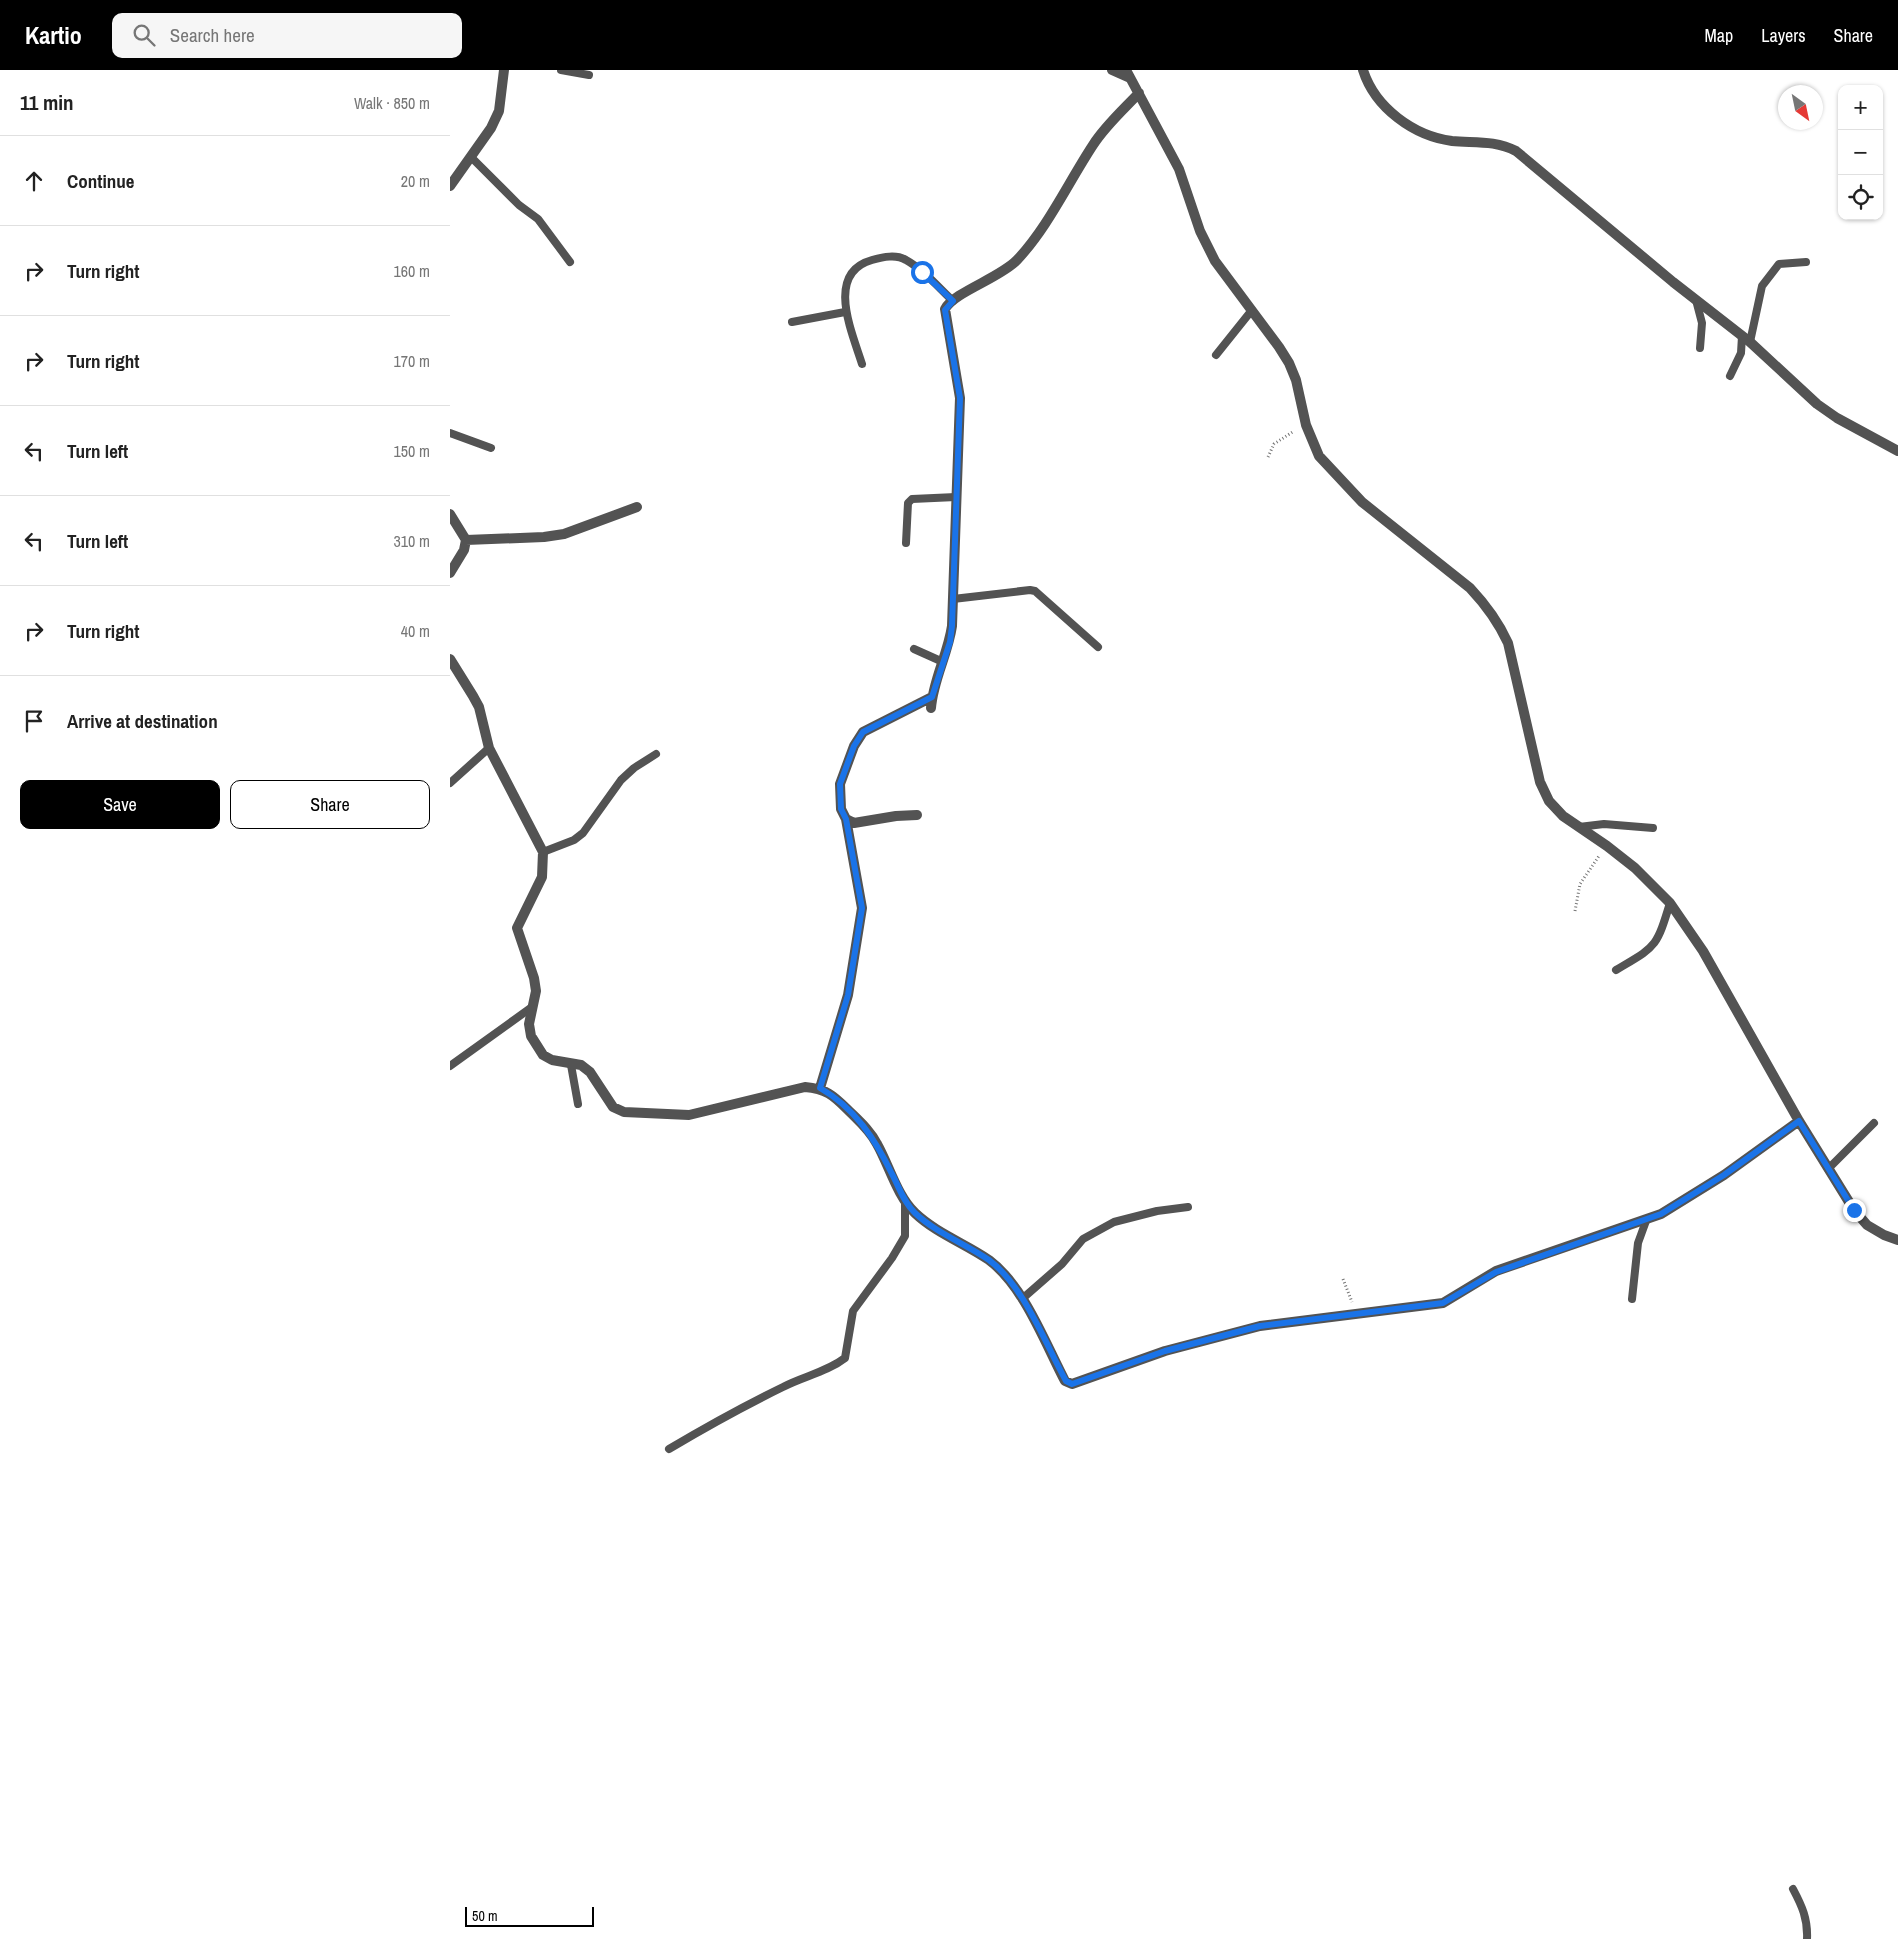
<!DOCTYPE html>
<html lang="en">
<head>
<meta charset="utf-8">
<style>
  :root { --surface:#fff; --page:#f6f6f6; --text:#222; --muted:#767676; --line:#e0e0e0; --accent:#000 }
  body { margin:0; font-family:"Archivo Narrow",sans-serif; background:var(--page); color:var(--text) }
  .controls { position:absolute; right:15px; top:15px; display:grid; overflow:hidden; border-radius:10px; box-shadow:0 1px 4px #0004 }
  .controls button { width:45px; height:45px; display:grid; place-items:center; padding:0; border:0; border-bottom:1px solid var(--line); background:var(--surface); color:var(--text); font:25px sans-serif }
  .compass { position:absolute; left:1328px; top:15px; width:45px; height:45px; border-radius:50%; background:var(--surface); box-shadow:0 1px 4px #0004; rotate:147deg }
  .scale { position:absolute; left:15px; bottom:12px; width:129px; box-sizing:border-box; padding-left:5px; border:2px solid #000; border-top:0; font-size:14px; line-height:18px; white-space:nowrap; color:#000; -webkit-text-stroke:4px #fff; paint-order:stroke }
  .stop { position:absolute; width:15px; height:15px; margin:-11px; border:4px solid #1a73e8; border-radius:50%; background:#fff }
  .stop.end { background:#1a73e8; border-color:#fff; box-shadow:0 1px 5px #0008 }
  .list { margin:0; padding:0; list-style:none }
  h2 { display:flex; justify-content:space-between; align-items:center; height:65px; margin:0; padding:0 20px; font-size:21px }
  h2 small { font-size:16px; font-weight:400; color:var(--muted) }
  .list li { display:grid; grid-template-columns:32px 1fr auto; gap:15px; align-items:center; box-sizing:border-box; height:90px; padding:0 20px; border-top:1px solid var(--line) }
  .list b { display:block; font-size:19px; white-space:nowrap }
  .list em { font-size:16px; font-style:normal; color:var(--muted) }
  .actions { display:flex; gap:10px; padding:15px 20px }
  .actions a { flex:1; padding:11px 0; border:1px solid var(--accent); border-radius:10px; text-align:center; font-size:18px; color:var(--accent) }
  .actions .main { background:var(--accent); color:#fff }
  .icon { flex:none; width:28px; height:28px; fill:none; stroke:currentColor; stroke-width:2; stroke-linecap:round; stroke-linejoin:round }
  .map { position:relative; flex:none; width:1448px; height:1869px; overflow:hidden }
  header { display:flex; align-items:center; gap:30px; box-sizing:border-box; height:70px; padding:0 25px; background:var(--accent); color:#fff }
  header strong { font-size:24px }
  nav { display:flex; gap:28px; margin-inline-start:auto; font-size:18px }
  .search { width:350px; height:45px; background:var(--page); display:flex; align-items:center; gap:12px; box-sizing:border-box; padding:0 18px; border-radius:10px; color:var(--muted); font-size:19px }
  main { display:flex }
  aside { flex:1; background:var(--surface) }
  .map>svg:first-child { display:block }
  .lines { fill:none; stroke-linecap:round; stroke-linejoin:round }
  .path { stroke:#757575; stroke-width:3; stroke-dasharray:1 2.5; stroke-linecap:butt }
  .lane { stroke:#535353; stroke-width:8 }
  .street { stroke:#535353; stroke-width:10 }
  .route { stroke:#1a73e8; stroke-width:6 }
</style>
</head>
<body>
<header>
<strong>Kartio</strong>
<div class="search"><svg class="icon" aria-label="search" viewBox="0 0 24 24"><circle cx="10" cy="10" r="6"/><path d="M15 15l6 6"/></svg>Search here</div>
<nav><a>Map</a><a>Layers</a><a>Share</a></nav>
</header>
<main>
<aside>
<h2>11 min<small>Walk · 850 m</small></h2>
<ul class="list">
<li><svg class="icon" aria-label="ahead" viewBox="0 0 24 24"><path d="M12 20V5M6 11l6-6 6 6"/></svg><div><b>Continue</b></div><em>20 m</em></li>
<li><svg class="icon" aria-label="right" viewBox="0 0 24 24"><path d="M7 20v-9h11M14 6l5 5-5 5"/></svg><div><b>Turn right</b></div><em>160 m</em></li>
<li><svg class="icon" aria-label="right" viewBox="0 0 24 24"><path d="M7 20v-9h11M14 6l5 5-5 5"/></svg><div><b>Turn right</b></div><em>170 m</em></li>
<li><svg class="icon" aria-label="left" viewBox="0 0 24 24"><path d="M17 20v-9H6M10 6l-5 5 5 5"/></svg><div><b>Turn left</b></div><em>150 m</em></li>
<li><svg class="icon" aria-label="left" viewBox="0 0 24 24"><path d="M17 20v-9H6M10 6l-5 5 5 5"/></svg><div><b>Turn left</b></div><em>310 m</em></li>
<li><svg class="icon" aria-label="right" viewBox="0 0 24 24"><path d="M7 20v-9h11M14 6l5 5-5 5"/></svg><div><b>Turn right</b></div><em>40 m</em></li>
<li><svg class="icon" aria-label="arrive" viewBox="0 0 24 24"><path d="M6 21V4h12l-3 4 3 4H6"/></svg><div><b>Arrive at destination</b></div></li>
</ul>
<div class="actions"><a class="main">Save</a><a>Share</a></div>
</aside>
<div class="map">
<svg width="1448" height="1869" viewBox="0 0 1448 1869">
  <rect width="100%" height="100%" fill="#fff"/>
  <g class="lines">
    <!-- path -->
    <path class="path" d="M818 387 824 374 844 361
      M1125 841 1130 814 1149 786
      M893 1209 902 1232"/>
    <!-- lane -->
    <path class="lane" d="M111 0 139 5
      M21 87 69 135 88 149 120 192
      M1246 230 1252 253 1250 278
      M342 252 395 242
      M1300 272 1312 216 1329 194 1356 192
      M766 285 802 240
      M412 294C402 262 375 203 422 190 433 187 446 184 456 190 474 200 488 217 503 231
      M1280 306 1291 283 1292 266
      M0 363 41 378
      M456 473 458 433 462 429 506 427
      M503 529 580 520 585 521 648 577
      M464 579 493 592
      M0 713 39 678
      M1129 757 1154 754 1203 758
      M93 782 124 770 133 763 171 710 184 698 206 684
      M1166 900C1206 876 1206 879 1220 833
      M121 995 128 1034
      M0 996 82 937
      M1378 1099 1424 1053
      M572 1229 612 1194 633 1169 664 1152 707 1141 738 1137
      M1182 1229 1188 1173 1196 1151
      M219 1379C256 1357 294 1336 333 1317 354 1306 377 1302 395 1288L403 1241 442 1188 455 1166V1132
      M1343 1819C1352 1836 1358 1849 1357 1869"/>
    <!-- street -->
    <path class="street" d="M662 0 680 8
      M676 0 729 99 750 161 765 191 829 277 839 293 846 310 856 355 869 386 912 432 1020 518C1036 535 1048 551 1058 573L1090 712 1099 731 1113 746 1157 776 1185 798 1220 833 1253 881 1349 1051 1404 1140 1417 1155 1434 1165 1448 1170
      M913 0C925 38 964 66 1002 71 1025 73 1045 70 1066 81L1223 212 1300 272 1367 334 1387 348 1448 381
      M0 116 41 58 49 41 54 0
      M0 444 16 470 14 480 0 503
      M16 470 94 467 114 464 187 437
      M0 589 23 626 29 637 39 678 93 782 92 807 67 858 84 908 86 921 79 954 81 966 93 985 102 990 131 995 140 1002 163 1037 174 1042 239 1045 355 1017C376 1019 383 1025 397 1039 408 1050 420 1060 427 1074 439 1095 447 1126 465 1143 486 1163 516 1174 539 1190 574 1216 595 1273 615 1311L622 1314 715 1281 810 1256 993 1233 1046 1201 1211 1144 1274 1105 1349 1051
      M481 638C483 610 498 584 502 556L510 328 495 239C504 222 550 208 567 190 598 157 618 113 643 75 655 56 673 40 689 23
      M467 745 446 746 404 753 396 749 391 739 390 714 404 676 413 662 482 627
      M370 1018 398 925 412 838 396 749"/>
  </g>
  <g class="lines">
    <!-- route -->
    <path class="route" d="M472 202 503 231 495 240 510 328 502 556 500 572 482 627 413 662 404 676 390 714 391 739 396 749 412 838 398 925 370 1018C405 1038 425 1069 442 1104 449 1117 454 1133 465 1143 486 1163 516 1174 539 1190 574 1216 595 1273 616 1311L622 1314 715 1281 810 1256 993 1233 1046 1202 1211 1144 1274 1105 1349 1051 1404 1140"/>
  </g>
</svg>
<div class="controls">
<button>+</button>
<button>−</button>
<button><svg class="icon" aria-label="locate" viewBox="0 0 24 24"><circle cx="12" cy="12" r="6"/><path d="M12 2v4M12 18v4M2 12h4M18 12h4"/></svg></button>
</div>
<svg class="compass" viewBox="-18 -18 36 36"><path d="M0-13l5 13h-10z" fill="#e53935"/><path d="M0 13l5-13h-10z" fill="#767676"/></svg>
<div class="scale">50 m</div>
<div class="stop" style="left:472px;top:202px"></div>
<div class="stop end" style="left:1404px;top:1140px"></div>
</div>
</main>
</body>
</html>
